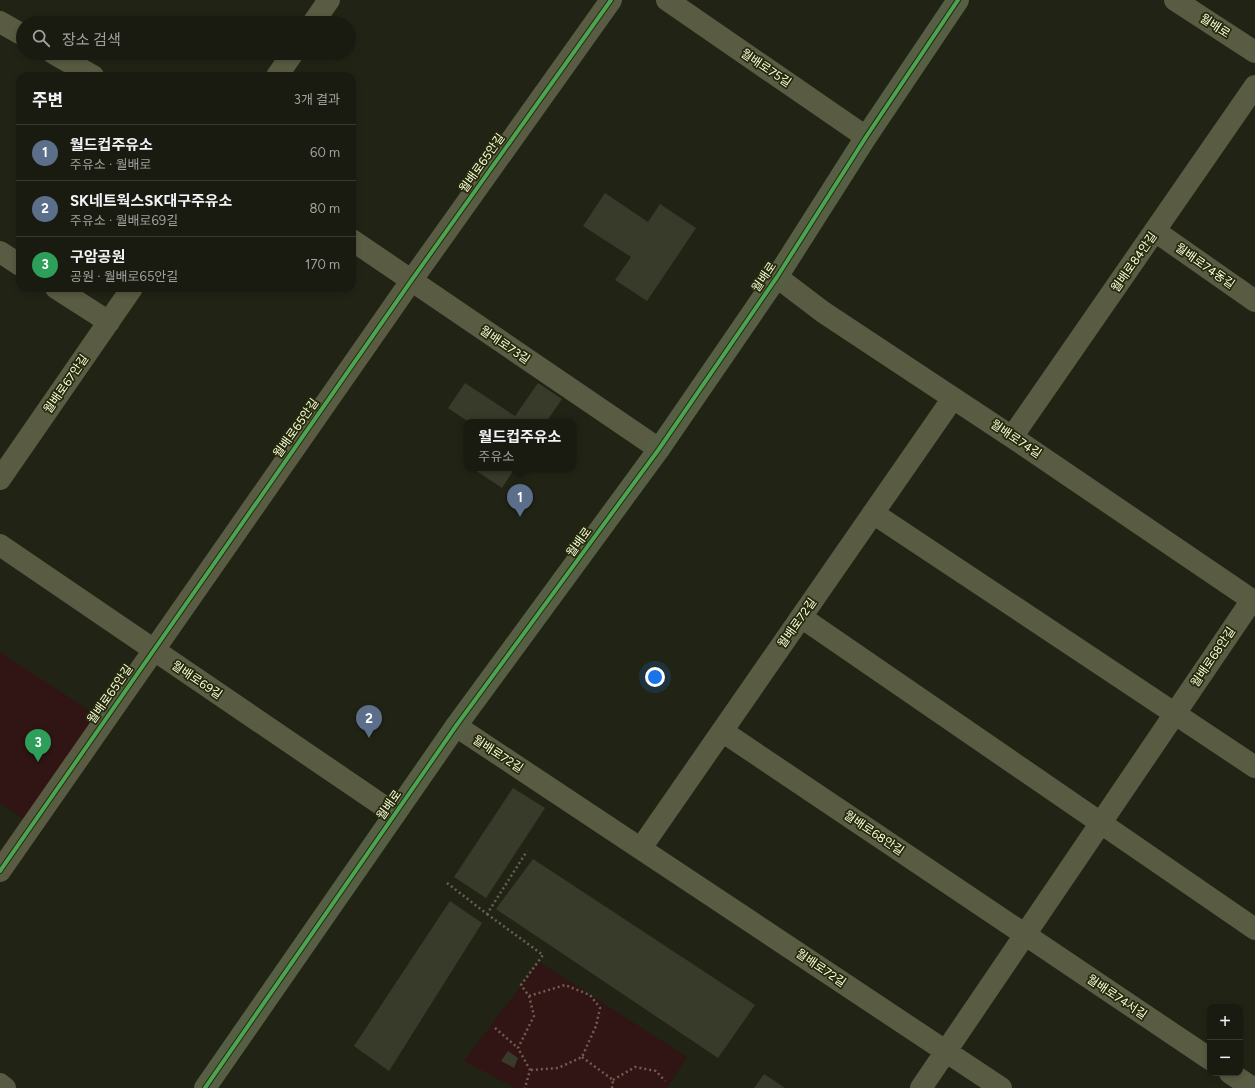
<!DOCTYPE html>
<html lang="ko">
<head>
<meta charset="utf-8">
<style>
  :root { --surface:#191b10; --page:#222419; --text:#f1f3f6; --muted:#9fa19f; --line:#373930; --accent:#1a73e8 }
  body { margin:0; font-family:Figtree,"Noto Sans KR",sans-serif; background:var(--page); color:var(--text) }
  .controls { position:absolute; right:12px; bottom:12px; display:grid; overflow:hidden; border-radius:8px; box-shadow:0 2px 6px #0003 }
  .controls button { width:36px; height:36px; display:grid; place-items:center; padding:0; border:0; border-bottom:1px solid var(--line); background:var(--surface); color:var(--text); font:20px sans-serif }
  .you { position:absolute; left:655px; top:677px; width:14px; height:14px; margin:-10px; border:3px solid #fff; border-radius:50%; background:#1a73e8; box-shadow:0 0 0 6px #1a73e833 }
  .badge { display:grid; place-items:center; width:26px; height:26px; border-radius:50%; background:var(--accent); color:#fff; font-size:13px; font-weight:700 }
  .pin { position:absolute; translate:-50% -33px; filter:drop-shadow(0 1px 2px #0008) }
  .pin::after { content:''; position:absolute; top:21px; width:14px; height:12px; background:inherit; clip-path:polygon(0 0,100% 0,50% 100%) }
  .popup { position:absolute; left:464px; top:419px; width:112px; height:52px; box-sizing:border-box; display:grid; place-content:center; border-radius:8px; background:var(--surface); filter:drop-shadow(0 1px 3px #0005); font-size:13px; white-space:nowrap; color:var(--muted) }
  .popup b { font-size:15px; color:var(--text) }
  .popup::after { content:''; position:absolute; left:50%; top:100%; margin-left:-8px; border:8px solid transparent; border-top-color:var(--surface) }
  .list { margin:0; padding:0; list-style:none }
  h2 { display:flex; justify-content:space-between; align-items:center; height:52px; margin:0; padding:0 16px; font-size:17px }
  h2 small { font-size:13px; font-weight:400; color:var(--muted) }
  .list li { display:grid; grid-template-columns:26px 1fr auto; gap:12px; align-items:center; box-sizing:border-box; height:56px; padding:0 16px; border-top:1px solid var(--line) }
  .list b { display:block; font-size:15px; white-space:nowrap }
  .list p { margin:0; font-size:13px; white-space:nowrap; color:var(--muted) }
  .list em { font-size:13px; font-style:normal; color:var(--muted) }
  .icon { flex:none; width:22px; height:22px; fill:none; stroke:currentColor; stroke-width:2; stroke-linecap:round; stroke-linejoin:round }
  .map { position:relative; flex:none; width:1255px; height:1088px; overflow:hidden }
  .search { position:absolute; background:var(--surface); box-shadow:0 2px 6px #0003; left:16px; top:16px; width:340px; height:44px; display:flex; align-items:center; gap:10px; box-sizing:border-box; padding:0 14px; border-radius:22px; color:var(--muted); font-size:15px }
  .panel { position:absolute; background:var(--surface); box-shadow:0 2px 6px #0003; left:16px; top:72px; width:340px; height:220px; border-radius:12px }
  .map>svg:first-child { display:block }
  .green { fill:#311414 }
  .building { fill:#383b2a }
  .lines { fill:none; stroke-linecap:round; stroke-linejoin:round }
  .path { stroke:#6f5f4f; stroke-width:2.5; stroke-dasharray:2 3; stroke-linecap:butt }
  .street { stroke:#595b42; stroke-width:22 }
  .primary { stroke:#565f43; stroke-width:22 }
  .cycleway-casing { stroke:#252a0f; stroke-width:6 }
  .cycleway { stroke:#4ca352; stroke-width:4 }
  .labels { text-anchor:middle; stroke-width:3.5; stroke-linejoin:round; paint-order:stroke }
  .street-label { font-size:12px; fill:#fbffd8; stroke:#252a0f }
</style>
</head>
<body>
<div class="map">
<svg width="1255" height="1088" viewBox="0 0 1255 1088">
  <rect width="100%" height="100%" fill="#212415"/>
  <!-- green -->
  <path class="green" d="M0 652 104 720 32 825 0 803Z
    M539 962 687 1057 667 1088H515L464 1061Z"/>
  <!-- building -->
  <path class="building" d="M605 193 648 222 660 204 696 228 647 301 615 280 631 257 583 226Z
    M465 383 515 416 538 383 562 399 546 422H469L448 408Z
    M477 468H515L502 488 475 470Z
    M513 788 545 808 486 898 454 877Z
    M533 859 755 1005 718 1058 496 909Z
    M450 901 482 923 389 1071 354 1046Z
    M508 1051 518 1058 514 1068 501 1061Z
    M764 1074 785 1088H754Z"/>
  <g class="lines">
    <!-- path -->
    <path class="path" d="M447 883 487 914 527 851
      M487 914 543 955 521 985 529 996 534 1016 518 1048 530 1070 525 1088
      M529 996 565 985 590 995 600 1008 596 1026 582 1057 558 1068 531 1070
      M495 1028 518 1048
      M582 1057 613 1080 612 1088
      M613 1080 635 1067 656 1071 665 1081"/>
    <!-- street -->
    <path class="street" d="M667 0 866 137
      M1175 0 1255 52
      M0 22 23 35
      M313 23 329 0
      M53 53 93 76
      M277 76 293 53
      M1155 231 1255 301
      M352 240 659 449
      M0 252 20 265
      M777 277 823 312 1012 437 1255 602
      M56 288 109 322
      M1012 437 1255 86
      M0 479 132 288
      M873 513 1255 767
      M0 545 395 814
      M801 617 1255 929
      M456 726 1001 1088
      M722 731 1210 1059
      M641 848 953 398
      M0 871 411 281 611 0
      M1230 1073 1253 1088
      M0 1084 5 1088
      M921 1088 1252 600"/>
    <!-- primary -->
    <path class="primary" d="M205 1088 456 726 659 449 777 277 866 137 958 0"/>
    <defs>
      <path id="cycleway" d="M0 871 411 281 611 0
        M205 1088 456 726 659 449 777 277 866 137 958 0"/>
    </defs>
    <!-- cycleway casing -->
    <use href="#cycleway" class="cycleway-casing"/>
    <!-- cycleway -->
    <use href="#cycleway" class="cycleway"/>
  </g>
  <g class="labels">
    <!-- street labels -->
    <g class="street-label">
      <text transform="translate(1215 26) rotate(33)" y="4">월배로</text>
      <text transform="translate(766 68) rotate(34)" y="4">월배로75길</text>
      <text transform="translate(482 163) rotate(-55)" y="4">월배로65안길</text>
      <text transform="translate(1134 262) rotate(-55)" y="4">월배로84안길</text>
      <text transform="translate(1205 266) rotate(35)" y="4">월배로74동길</text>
      <text transform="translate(764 277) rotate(-56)" y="4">월배로</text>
      <text transform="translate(505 345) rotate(34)" y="4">월배로73길</text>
      <text transform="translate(66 384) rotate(-55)" y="4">월배로67안길</text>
      <text transform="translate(296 428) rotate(-55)" y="4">월배로65안길</text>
      <text transform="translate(1016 439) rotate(34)" y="4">월배로74길</text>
      <text transform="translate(579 542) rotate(-54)" y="4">월배로</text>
      <text transform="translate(797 623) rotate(-55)" y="4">월배로72길</text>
      <text transform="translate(1213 657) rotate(-56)" y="4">월배로68안길</text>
      <text transform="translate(197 680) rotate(34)" y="4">월배로69길</text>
      <text transform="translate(110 694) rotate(-55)" y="4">월배로65안길</text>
      <text transform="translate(498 754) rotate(33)" y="4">월배로72길</text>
      <text transform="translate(389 805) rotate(-55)" y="4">월배로</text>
      <text transform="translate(874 833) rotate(34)" y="4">월배로68안길</text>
      <text transform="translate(821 968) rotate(34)" y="4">월배로72길</text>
      <text transform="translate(1117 997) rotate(34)" y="4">월배로74서길</text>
    </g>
  </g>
</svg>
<div class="controls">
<button>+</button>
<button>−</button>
</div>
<div class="you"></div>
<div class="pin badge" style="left:520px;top:517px;background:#5c6f8a">1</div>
<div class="popup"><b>월드컵주유소</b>주유소</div>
<div class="pin badge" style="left:369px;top:738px;background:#5c6f8a">2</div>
<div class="pin badge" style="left:38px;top:762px;background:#2e9e5b">3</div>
<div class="search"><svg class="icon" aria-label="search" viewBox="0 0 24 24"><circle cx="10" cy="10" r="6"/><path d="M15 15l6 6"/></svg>장소 검색</div>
<section class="panel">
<h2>주변<small>3개 결과</small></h2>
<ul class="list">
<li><span class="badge" style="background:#5c6f8a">1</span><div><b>월드컵주유소</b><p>주유소 · 월배로</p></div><em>60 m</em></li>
<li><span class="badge" style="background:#5c6f8a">2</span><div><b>SK네트웍스SK대구주유소</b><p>주유소 · 월배로69길</p></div><em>80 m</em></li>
<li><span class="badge" style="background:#2e9e5b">3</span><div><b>구암공원</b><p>공원 · 월배로65안길</p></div><em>170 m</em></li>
</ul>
</section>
</div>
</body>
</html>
